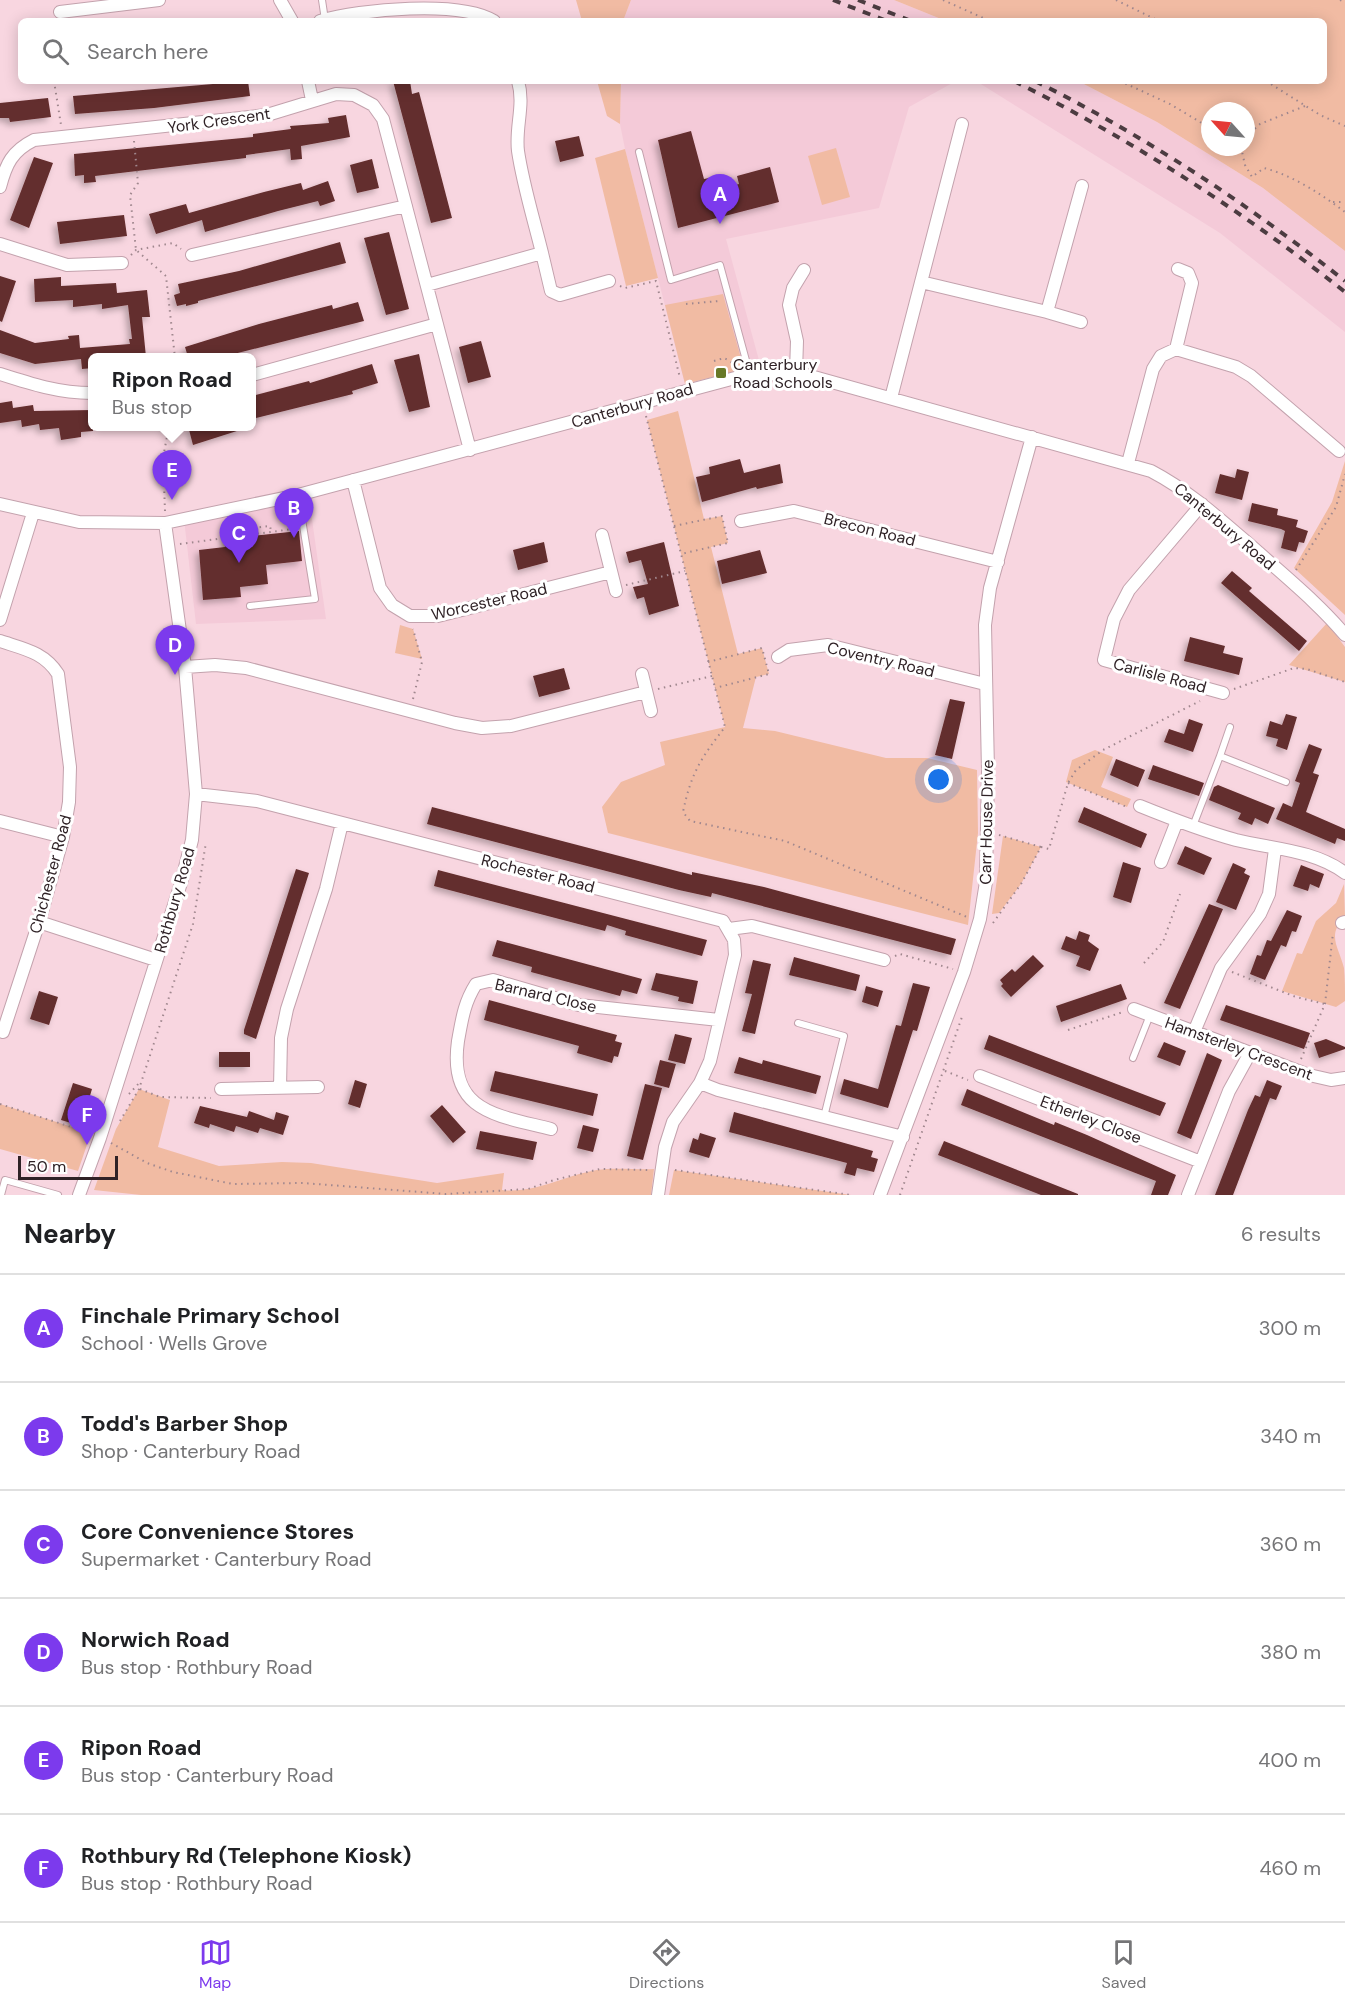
<!DOCTYPE html>
<html lang="en">
<head>
<meta charset="utf-8">
<style>
  :root { --surface:#fff; --page:#f6f6f6; --text:#202124; --muted:#757577; --line:#e0e0e0; --accent:#7c3aed }
  body { margin:0; font-family:"DM Sans",sans-serif; background:var(--page); color:var(--text) }
  .compass { position:absolute; left:1201px; top:102px; width:54px; height:54px; border-radius:50%; background:var(--surface); box-shadow:0 3px 15px #0003; rotate:297deg }
  .scale { position:absolute; left:18px; bottom:15px; width:100px; box-sizing:border-box; padding-left:6px; border:3px solid #2f2226; border-top:0; font-size:16px; line-height:21px; white-space:nowrap; color:#2f2226; -webkit-text-stroke:4px #fff; paint-order:stroke }
  .you { position:absolute; left:939px; top:780px; width:21px; height:21px; margin:-15px; border:4px solid #fff; border-radius:50%; background:#1a73e8; box-shadow:0 0 0 9px #1a73e833 }
  .badge { display:grid; place-items:center; width:39px; height:39px; border-radius:50%; background:var(--accent); color:#fff; font-size:20px; font-weight:700 }
  .pin { position:absolute; translate:-50% -50px; filter:drop-shadow(0 2px 3px #0008) }
  .pin::after { content:''; position:absolute; top:32px; width:21px; height:18px; background:inherit; clip-path:polygon(0 0,100% 0,50% 100%) }
  .popup { position:absolute; left:88px; top:353px; width:168px; height:78px; box-sizing:border-box; display:grid; place-content:center; border-radius:9px; background:var(--surface); filter:drop-shadow(0 2px 4px #0005); font-size:20px; white-space:nowrap; color:var(--muted) }
  .popup b { font-size:22px; color:var(--text) }
  .popup::after { content:''; position:absolute; left:50%; top:100%; margin-left:-12px; border:12px solid transparent; border-top-color:var(--surface) }
  .list { margin:0; padding:0; list-style:none }
  h2 { display:flex; justify-content:space-between; align-items:center; height:78px; margin:0; padding:0 24px; font-size:26px }
  h2 small { font-size:20px; font-weight:400; color:var(--muted) }
  .list li { display:grid; grid-template-columns:39px 1fr auto; gap:18px; align-items:center; box-sizing:border-box; height:108px; padding:0 24px; border-top:2px solid var(--line) }
  .list b { display:block; font-size:22px; white-space:nowrap }
  .list p { margin:0; font-size:20px; white-space:nowrap; color:var(--muted) }
  .list em { font-size:20px; font-style:normal; color:var(--muted) }
  .icon { flex:none; width:33px; height:33px; fill:none; stroke:currentColor; stroke-width:2; stroke-linecap:round; stroke-linejoin:round }
  .map { position:relative; flex:none; width:1345px; height:1195px; overflow:hidden }
  .search { position:absolute; background:var(--surface); box-shadow:0 3px 15px #0003; left:18px; right:18px; top:18px; height:66px; display:flex; align-items:center; gap:15px; box-sizing:border-box; padding:0 21px; border-radius:9px; color:var(--muted); font-size:22px }
  .sheet { height:726px; background:var(--surface) }
  nav { display:flex; justify-content:space-around; align-items:center; box-sizing:border-box; height:84px; border-top:2px solid var(--line); background:var(--surface); font-size:16px; color:var(--muted) }
  nav a { display:grid; justify-items:center; gap:3px }
  nav .on { color:var(--accent) }
  .map>svg:first-child { display:block }
  .built { fill:#f4cad8 }
  .green { fill:#f1bba3; fill-rule:evenodd }
  .building { fill:#642d2d; filter:url(#shadow) }
  .lines { fill:none; stroke-linecap:round; stroke-linejoin:round }
  .service-casing { stroke:#c3a2ad; stroke-width:8 }
  .minor-casing { stroke:#c3a2ad; stroke-width:14 }
  .path { stroke:#a0878e; stroke-width:2; stroke-dasharray:1.5 4.5; stroke-linecap:butt }
  .service { stroke:#fff; stroke-width:6 }
  .minor { stroke:#fff; stroke-width:12 }
  .rail { stroke:#4c3c41; stroke-width:4; stroke-dasharray:8 8; stroke-linecap:butt }
  .poi-dot { fill:#687927; stroke:#fff; stroke-width:2 }
  .labels { text-anchor:middle; stroke-width:6; stroke-linejoin:round; paint-order:stroke }
  .street-label { font-size:16px; fill:#2f2226; stroke:#fff }
  .poi-label { font-size:16px; fill:#2f2226; stroke:#fff; text-anchor:start }
</style>
</head>
<body>
<div class="map">
<svg width="1345" height="1195" viewBox="0 0 1345 1195">
  <defs>
    <filter id="shadow"><feDropShadow dx="-3.5" dy="3.5" stdDeviation="3" flood-color="#0004"/></filter>
  </defs>
  <rect width="100%" height="100%" fill="#f8d6e0"/>
  <!-- built -->
  <path class="built" d="M631 0H894L946 21H623Z
    M621 81H956L909 107 879 208 726 239 760 364 685 384 625 149 620 124Z
    M976 81H1078L1157 122 1263 188 1345 251V332L1220 233Z
    M298 495 310 505 326 619 196 624 184 519Z"/>
  <!-- green -->
  <path class="green" d="M576 0H631L623 21H582Z
    M894 0H1345V251L1263 188 1157 122 1078 81H1324V21H946ZM1210 111H1246V147H1210Z
    M597 81H621L620 124 607 116Z
    M836 148 850 197 822 205 808 156Z
    M625 149 658 278 626 286 595 158Z
    M723 294 744 369 685 384 665 305Z
    M678 411 704 519 722 516 728 543 711 547 738 654 762 648 769 674 756 677 743 728 775 731 886 758H927L977 770 978 833 968 925 608 833 602 807 621 782 665 765 660 742 725 727 647 420Z
    M1345 461V615L1294 568 1332 502Z
    M1327 623 1345 647V682L1289 665Z
    M400 625 413 629 422 659 395 653Z
    M1095 750 1113 757 1101 787 1131 799 1127 807 1066 782 1072 760Z
    M1003 836 1041 847 1021 884 999 913 992 914Z
    M1344 884 1345 917C1326 935 1339 947 1344 968 1345 978 1345 991 1345 1001L1336 1007 1282 991 1297 953 1302 954 1316 921 1336 903Z
    M139 1089 170 1100 158 1147 219 1166 282 1162 311 1163 437 1183 504 1173 502 1190C534 1194 566 1175 597 1170 615 1167 636 1170 654 1169L651 1195H141L94 1190 116 1129Z
    M0 1104 91 1133 78 1171 0 1149Z
    M674 1170 851 1195H669Z"/>
  <!-- building -->
  <path class="building" d="M248 81 250 96 154 108 75 114 73 96Z
    M393 81H410L412 94 419 92 452 218 431 223Z
    M48 98 51 117 10 122 9 118H0V103Z
    M346 115 350 137 301 146 302 159 291 160 290 149 246 155V158L95 176 96 182 84 183V175L75 176 74 154 253 137V134L291 129 290 126 329 123 328 118Z
    M691 131 704 179 709 178 713 191 739 184 737 176 770 167 779 202 678 228 658 140Z
    M579 136 584 156 560 162 555 141Z
    M34 157 53 163 29 228 10 220Z
    M372 159 379 188 357 193 350 165Z
    M328 181 335 201 320 206 318 201 278 211 205 232 202 220 156 234 149 214 186 204 189 213 264 192 301 183 303 190Z
    M124 215 127 236 60 244 57 222Z
    M389 232 409 309 386 315 364 238Z
    M340 242 346 263 198 301V303L186 306V304L177 306 174 295 180 293 178 284 239 271Z
    M0 276 16 281 2 322 0 321Z
    M61 277V286L116 283 117 293 147 290 150 317H142L146 357H93V368L82 369 81 359 35 364 0 353V330L35 343 69 339 68 336 79 335 80 348 130 344 129 339H132L128 305 102 309V304L73 307V300L35 302 34 279Z
    M358 302 364 321 222 357H188L185 347 259 324 332 305 333 309Z
    M481 341 491 377 468 383 459 347Z
    M419 354 430 407 409 412 394 360Z
    M372 364 378 383 352 391 353 394 252 419V396L309 381 310 383Z
    M12 401 13 408 33 405 34 411 93 410V431L81 432V437L61 440 59 428 40 430 39 424 22 427 21 420 0 423V403Z
    M188 426H239L240 430 193 445Z
    M740 459 744 473 780 464 783 483 757 489 756 487 702 502 696 477 710 474 709 467Z
    M1237 469 1249 472 1242 500 1215 493 1220 474 1235 478Z
    M1252 503 1278 509 1277 515 1298 520 1296 527 1308 531 1304 543 1299 542 1296 552 1281 548 1285 531 1281 529 1248 521Z
    M299 531 302 561 266 565 268 584 240 587 241 597 203 600 199 550 225 547V539Z
    M544 542 548 562 518 570 513 550Z
    M664 542 679 606 649 615 644 597 637 599 633 587 648 584 641 560 629 563 626 552Z
    M760 550 767 573 722 584 717 561Z
    M1232 571 1252 588 1249 591 1307 641 1299 651 1221 583Z
    M1190 637 1225 646 1223 653 1243 658 1239 675 1184 661Z
    M564 668 570 689 539 697 533 676Z
    M950 699 965 702 952 759 935 755Z
    M1286 714 1297 717 1287 750 1276 746 1278 739 1266 736 1270 721 1282 725Z
    M1189 719 1203 724 1193 752 1164 742 1169 729 1184 734Z
    M1309 744 1322 749 1313 773 1319 775 1306 812 1345 829V841L1337 838 1335 844 1276 819 1283 803 1292 807 1300 783 1295 781Z
    M1116 759 1145 770 1138 787 1110 775Z
    M1153 765 1204 783 1199 796 1148 779Z
    M1218 785 1275 808 1268 824 1255 818 1252 825 1238 819 1241 813 1209 800 1214 787Z
    M432 807 692 875V872L764 887 956 939 951 955 712 893 711 897 679 890 427 824Z
    M1084 807 1147 834 1141 848 1078 822Z
    M1185 846 1212 858 1204 875 1177 864Z
    M1123 862 1141 868 1131 903 1113 897Z
    M1233 863 1246 869 1244 873 1250 876 1236 910 1216 902Z
    M1301 865 1324 874 1319 888 1310 884 1308 891 1293 886Z
    M296 869 309 873 256 1039 244 1034V1030Z
    M438 870 707 940 702 956 625 935 626 931 607 925 605 931 434 886Z
    M1209 904 1223 909 1180 1009 1164 1003Z
    M1287 910 1302 916 1296 932 1292 931 1286 947 1281 945 1265 980 1250 974 1257 955 1261 956 1267 940 1271 941Z
    M1079 931 1090 935 1088 941 1099 949 1090 971 1076 966 1080 956 1061 949 1066 936 1076 940Z
    M497 940 642 979 637 994 622 990 620 996 531 972 532 967 492 956Z
    M1033 955 1044 966 1011 997 1001 986 1003 984 1000 980 1012 969 1015 972Z
    M794 957 860 975 856 991 789 975Z
    M753 960 771 964 755 1034 742 1031 752 994 745 993Z
    M656 973 698 981 693 1004 678 1001 679 997 651 990Z
    M913 983 930 987 917 1031 913 1030 888 1108 840 1094 844 1079 878 1089 896 1025 901 1026Z
    M1121 984 1127 999 1061 1022 1056 1006Z
    M866 986 883 991 878 1007 862 1002Z
    M39 991 58 997 49 1025 30 1019Z
    M489 1000 617 1035 615 1041 622 1043 618 1057 614 1056 612 1063 577 1053 579 1046 484 1020Z
    M1226 1005 1310 1033 1304 1049 1220 1020Z
    M675 1034 692 1038 685 1064 668 1060Z
    M989 1035 1166 1103 1160 1116 984 1049Z
    M1326 1039 1345 1047V1049L1319 1058 1314 1043Z
    M1164 1042 1186 1051 1180 1066 1157 1057Z
    M219 1052H250V1067H219Z
    M1207 1053 1222 1060 1191 1139 1177 1133Z
    M739 1057 762 1064 763 1060 821 1076 816 1094 734 1073Z
    M660 1060 676 1064 669 1088 654 1084Z
    M495 1071 598 1094 593 1116 490 1091Z
    M355 1080 367 1084 360 1108 348 1104Z
    M1267 1080 1282 1086 1276 1100 1270 1098 1233 1195H1215L1248 1110 1255 1095 1260 1097Z
    M73 1083 92 1089 81 1126 61 1120Z
    M645 1084 662 1088 643 1160 627 1156Z
    M967 1089 1054 1125 1055 1122 1087 1135 1176 1175 1168 1195H1151L1156 1181 961 1105Z
    M442 1105 466 1132 453 1143 430 1116Z
    M200 1106 247 1117 249 1111 274 1120 276 1112 289 1116 283 1135 260 1128 258 1133 236 1126 234 1132 210 1124 209 1128 194 1123Z
    M734 1112 873 1151 871 1157 878 1159 874 1172 857 1168 855 1176 844 1173 847 1163 729 1132Z
    M583 1125 599 1129 593 1152 577 1148Z
    M480 1131 537 1142 533 1160 476 1149Z
    M700 1133 716 1138 709 1158 689 1152 693 1138 698 1140Z
    M944 1141 1078 1194V1195H1041L938 1155Z"/>
  <g class="lines">
    <defs>
      <path id="service" d="M322 0 325 20
        M639 152 671 280 720 265 750 375
        M250 606 315 599 298 495
        M1220 756 1230 727
        M1193 826 1220 756 1286 782
        M798 1023 844 1036 824 1117
        M1133 1058 1150 1015
        M1 1195 5 1180 58 1195"/>
      <path id="minor" d="M280 0 292 21
        M60 12 159 0
        M320 21C361 9 460 0 494 21
        M308 81 312 100
        M0 187C6 164 12 151 34 140L267 115 336 94 354 95 373 105 383 119 470 450
        M0 244 67 265 122 263
        M542 253 551 291 560 295 609 281
        M192 255 406 206
        M921 282 1047 312 1082 186
        M427 285 542 253C534 220 523 185 518 151 515 127 525 105 518 81
        M1047 312 1081 322
        M1176 349 1192 283 1188 273 1178 269
        M796 372 797 341 789 305 793 288 804 270
        M0 374C31 384 59 393 92 393
        M252 375 437 324
        M891 398 962 124
        M1128 463 1153 369 1161 356 1176 349 1236 367 1251 376 1339 451
        M353 480 380 588 392 605 410 616H438L611 572
        M0 504 79 522 165 523 298 495 735 378 796 372 1151 471C1191 492 1223 522 1258 552 1288 579 1319 604 1345 635
        M1202 504 1129 590 1114 619 1104 660 1223 693
        M741 521 794 511 998 562
        M602 535 616 591
        M0 620 33 513
        M0 641C24 649 44 652 58 674L70 767 69 802 63 837 39 922 3 1032
        M778 657 789 650 828 645 985 684
        M185 667 215 665 246 668 455 723 482 728 511 726 646 692
        M642 674 651 711
        M196 794 257 801 723 921 734 940 735 955 710 1061 700 1083 673 1122 665 1147 658 1195
        M1140 806C1172 819 1203 831 1236 840 1273 849 1314 850 1345 873
        M0 821 63 837
        M1161 862 1177 821
        M39 922 156 960
        M1342 923 1345 922
        M729 929 752 926 884 960
        M1134 1009 1309 1075 1331 1080 1345 1078
        M1194 1032 1221 968 1260 914 1269 894 1275 849
        M980 1076 1201 1162
        M700 1083 718 1090 903 1137
        M280 1088 281 1038 287 1009 326 889 342 823
        M221 1089 318 1087
        M551 1129C496 1115 448 1112 458 1041 462 1019 464 1003 476 984L493 980 579 1005 719 1020
        M79 1195 100 1138 181 883 192 840 196 794 185 667 165 523
        M880 1195 964 972 980 919 986 882 988 771 985 625 990 588 1032 437
        M1188 1195 1229 1091 1250 1053"/>
    </defs>
    <!-- service casing -->
    <use href="#service" class="service-casing"/>
    <!-- minor casing -->
    <use href="#minor" class="minor-casing"/>
    <!-- path -->
    <path class="path" d="M943 0 990 21
      M1116 0 1159 21
      M1340 0 1345 2
      M54 81 61 125
      M1120 81 1170 104 1210 128
      M1266 81 1320 115 1345 126
      M1246 137 1260 124 1305 106
      M134 141 138 183 130 195 136 250 166 276 175 358
      M1241 147 1245 165 1252 177 1264 168C1294 176 1321 194 1345 212
      M1333 202H1345
      M131 255 136 250 173 243 181 249
      M620 286 625 288 656 281 680 378
      M686 304 719 301
      M714 361 724 358 737 365
      M646 416 725 727C701 758 691 773 683 812L690 821 785 841 967 917
      M165 511 163 458 169 426
      M224 523 226 531 270 526 271 531
      M674 526 722 516 728 543 681 554
      M180 544 293 529
      M1296 570 1336 507 1345 474
      M626 585 685 571
      M708 662 762 648 769 674 715 688
      M658 689 712 676
      M1234 689 1294 668 1307 669 1345 682
      M413 699 422 662 413 629
      M1068 783 1127 807
      M999 835 1041 847
      M993 923 1021 884 1041 847 1049 849 1068 783 1076 770 1103 750 1200 701
      M895 956 900 954 953 969
      M1144 963 1163 942 1180 894
      M1232 972 1296 997 1325 1004
      M1068 1030 1123 1012
      M1301 1059 1325 1004 1333 933
      M945 1071 968 1080
      M140 1089 160 1097 211 1098
      M129 1094 141 1081
      M0 1104 90 1133
      M120 1121 139 1089 193 924 206 842
      M111 1143 147 1163 173 1172 233 1184 303 1183 446 1194 528 1189 554 1180 600 1169 649 1170
      M675 1170 851 1195
      M900 1195 963 1014"/>
    <!-- service -->
    <use href="#service" class="service"/>
    <!-- minor -->
    <use href="#minor" class="minor"/>
    <!-- rail -->
    <path class="rail" d="M833 0 887 21
      M858 0 911 21
      M1014 81C1132 140 1241 210 1345 292
      M1035 81C1145 136 1248 204 1345 281"/>
  </g>
  <!-- markers -->
  <rect class="poi-dot" x="715" y="367" width="12" height="12" rx="3"/>
  <g class="labels">
    <!-- street labels -->
    <g class="street-label">
      <text transform="translate(219 120) rotate(-8)" y="6">York Crescent</text>
      <text transform="translate(632 405) rotate(-16)" y="6">Canterbury Road</text>
      <text transform="translate(1225 526) rotate(40)" y="6">Canterbury Road</text>
      <text transform="translate(870 529) rotate(14)" y="6">Brecon Road</text>
      <text transform="translate(489 601) rotate(-13)" y="6">Worcester Road</text>
      <text transform="translate(881 659) rotate(13)" y="6">Coventry Road</text>
      <text transform="translate(1160 675) rotate(15)" y="6">Carlisle Road</text>
      <text transform="translate(986 822) rotate(-89)" y="6">Carr House Drive</text>
      <text transform="translate(538 873) rotate(14)" y="6">Rochester Road</text>
      <text transform="translate(50 874) rotate(-75)" y="6">Chichester Road</text>
      <text transform="translate(174 900) rotate(-74)" y="6">Rothbury Road</text>
      <text transform="translate(546 995) rotate(13)" y="6">Barnard Close</text>
      <text transform="translate(1239 1048) rotate(20)" y="6">Hamsterley Crescent</text>
      <text transform="translate(1091 1119) rotate(21)" y="6">Etherley Close</text>
    </g>
    <!-- poi labels -->
    <g class="poi-label">
      <text x="733" y="370">Canterbury<tspan x="733" dy="18">Road Schools</tspan></text>
    </g>
  </g>
</svg>
<svg class="compass" viewBox="-18 -18 36 36"><path d="M0-13l5 13h-10z" fill="#e53935"/><path d="M0 13l5-13h-10z" fill="#757577"/></svg>
<div class="scale">50 m</div>
<div class="you"></div>
<div class="pin badge" style="left:720px;top:224px">A</div>
<div class="pin badge" style="left:294px;top:538px">B</div>
<div class="pin badge" style="left:239px;top:563px">C</div>
<div class="pin badge" style="left:175px;top:675px">D</div>
<div class="pin badge" style="left:172px;top:500px">E</div>
<div class="popup"><b>Ripon Road</b>Bus stop</div>
<div class="pin badge" style="left:87px;top:1145px">F</div>
<div class="search"><svg class="icon" aria-label="search" viewBox="0 0 24 24"><circle cx="10" cy="10" r="6"/><path d="M15 15l6 6"/></svg>Search here</div>
</div>
<section class="sheet">
<h2>Nearby<small>6 results</small></h2>
<ul class="list">
<li><span class="badge">A</span><div><b>Finchale Primary School</b><p>School · Wells Grove</p></div><em>300 m</em></li>
<li><span class="badge">B</span><div><b>Todd's Barber Shop</b><p>Shop · Canterbury Road</p></div><em>340 m</em></li>
<li><span class="badge">C</span><div><b>Core Convenience Stores</b><p>Supermarket · Canterbury Road</p></div><em>360 m</em></li>
<li><span class="badge">D</span><div><b>Norwich Road</b><p>Bus stop · Rothbury Road</p></div><em>380 m</em></li>
<li><span class="badge">E</span><div><b>Ripon Road</b><p>Bus stop · Canterbury Road</p></div><em>400 m</em></li>
<li><span class="badge">F</span><div><b>Rothbury Rd (Telephone Kiosk)</b><p>Bus stop · Rothbury Road</p></div><em>460 m</em></li>
</ul>
</section>
<nav>
<a class="on"><svg class="icon" aria-label="map" viewBox="0 0 24 24"><path d="M3 6l6-2 6 2 6-2v14l-6 2-6-2-6 2zM9 4v14M15 6v14"/></svg>Map</a>
<a><svg class="icon" aria-label="directions" viewBox="0 0 24 24"><path d="M12 3l9 9-9 9-9-9zM9 14v-3h6M13 9l2 2-2 2"/></svg>Directions</a>
<a><svg class="icon" aria-label="saved" viewBox="0 0 24 24"><path d="M7 4h10v16l-5-4-5 4z"/></svg>Saved</a>
</nav>
</body>
</html>
